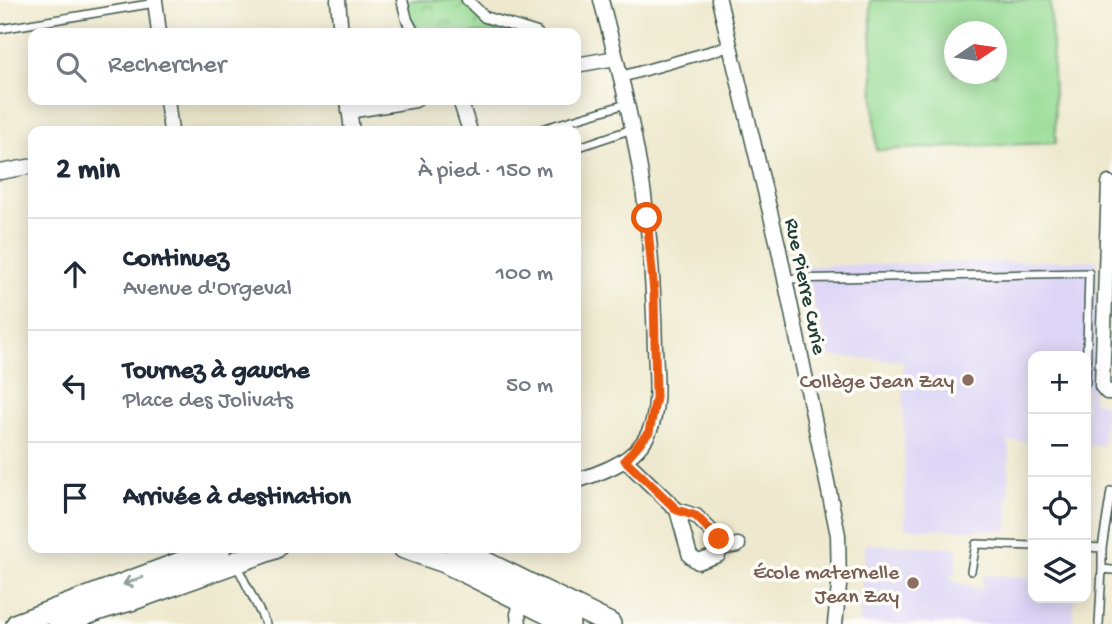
<!DOCTYPE html>
<html lang="fr">
<head>
<meta charset="utf-8">
<style>
  :root { --surface:#fff; --page:#f6f6f7; --text:#1f2937; --muted:#747a83; --line:#e0e1e3 }
  body { margin:0; font-family:"Gochi Hand",sans-serif; background:var(--page); color:var(--text) }
  .controls { position:absolute; right:21px; bottom:21px; display:grid; overflow:hidden; border-radius:14px; box-shadow:0 4px 18px #0003 }
  .controls button { width:63px; height:63px; display:grid; place-items:center; padding:0; border:0; border-bottom:2px solid var(--line); background:var(--surface); color:var(--text); font:35px sans-serif }
  .compass { position:absolute; left:944px; top:21px; width:63px; height:63px; border-radius:50%; background:var(--surface); box-shadow:0 4px 18px #0003; rotate:77deg }
  .stop { position:absolute; width:21px; height:21px; margin:-16px; border:5px solid #ea580c; border-radius:50%; background:#fff }
  .stop.end { background:#ea580c; border-color:#fff; box-shadow:0 2px 7px #0008 }
  .list { margin:0; padding:0; list-style:none }
  h2 { display:flex; justify-content:space-between; align-items:center; height:91px; margin:0; padding:0 28px; font-size:30px }
  h2 small { font-size:23px; font-weight:400; color:var(--muted) }
  .list li { display:grid; grid-template-columns:46px 1fr auto; gap:21px; align-items:center; box-sizing:border-box; height:112px; padding:0 28px; border-top:2px solid var(--line) }
  .list b { display:block; font-size:26px; white-space:nowrap }
  .list p { margin:0; font-size:23px; white-space:nowrap; color:var(--muted) }
  .list em { font-size:23px; font-style:normal; color:var(--muted) }
  .icon { flex:none; width:38px; height:38px; fill:none; stroke:currentColor; stroke-width:2; stroke-linecap:round; stroke-linejoin:round }
  .map { position:relative; flex:none; width:1112px; height:624px; overflow:hidden }
  .search { position:absolute; background:var(--surface); box-shadow:0 4px 18px #0003; left:28px; top:28px; width:553px; height:77px; display:flex; align-items:center; gap:18px; box-sizing:border-box; padding:0 24px; border-radius:14px; color:var(--muted); font-size:26px }
  .panel { position:absolute; background:var(--surface); box-shadow:0 4px 18px #0003; left:28px; top:126px; width:553px; height:427px; border-radius:14px }
  .map>svg:first-child { display:block }
  .built { fill:#ddd5f6 }
  .green { fill:#98dc95; stroke:#5c8c64; stroke-width:2; fill-rule:evenodd }
  .park { fill:url(#park-crowns); stroke:#5c8c64; stroke-width:2 }
  .lines { fill:none; stroke-linecap:round; stroke-linejoin:round }
  .service-casing { stroke:#3e574b; stroke-width:10 }
  .pedestrian-casing { stroke:#3e574b; stroke-width:13 }
  .minor-casing { stroke:#3e574b; stroke-width:17 }
  .secondary-casing { stroke:#3e574b; stroke-width:24 }
  .service { stroke:#fff; stroke-width:7 }
  .pedestrian { stroke:#fff; stroke-width:10 }
  .minor { stroke:#fff; stroke-width:14 }
  .secondary { stroke:#fff; stroke-width:21 }
  .oneway { stroke:#8f9e9a }
  .route { stroke:#ea580c; stroke-width:9 }
  .education-dot { fill:#8d6e63; stroke:#fdfcf7; stroke-width:2.5 }
  .labels { text-anchor:middle; stroke-width:7; stroke-linejoin:round; paint-order:stroke }
  .street-label { font-size:21px; fill:#1f3d34; stroke:#fdfcf7 }
  .education-label { font-size:21px; fill:#785e54; stroke:#fdfcf7; text-anchor:end }
</style>
</head>
<body>
<div class="map">
<svg width="1112" height="624" viewBox="0 0 1112 624">
  <defs>
    <pattern id="park-crowns" width="20" height="18" patternUnits="userSpaceOnUse" patternTransform="scale(1.75)"><rect width="20" height="18" fill="#98dc95"/><path d="M2 6a3 3 0 1 1 6 0M12 15a3 3 0 1 1 6 0" fill="none" stroke="#7bb47a"/></pattern>
  </defs>
  <rect width="100%" height="100%" fill="#fdfcf7"/>
  <filter id="ink" filterUnits="userSpaceOnUse"><feTurbulence type="fractalNoise" baseFrequency=".0143" numOctaves="2"/><feDisplacementMap in="SourceGraphic" scale="14" xChannelSelector="R" yChannelSelector="G"/><feConvolveMatrix kernelMatrix="1 2 1 2 8 2 1 2 1" color-interpolation-filters="sRGB"/></filter>
  <filter id="wash" filterUnits="userSpaceOnUse"><feTurbulence type="fractalNoise" baseFrequency=".00686" numOctaves="4" result="noise"/><feDisplacementMap in="SourceGraphic" scale="28" xChannelSelector="R" yChannelSelector="G"/><feGaussianBlur stdDeviation="1.57" result="paint"/><feColorMatrix in="noise" values="0 0 0 0 0 0 0 0 0 0 0 0 0 0 0 0 0 1.4 0 .05"/><feComposite in="paint" operator="in"/></filter>
  <g filter="url(#wash)">
    <rect width="100%" height="100%" fill="#eee9ce"/>
    <!-- built -->
    <path class="built" d="M1097 260 1093 400 1105 405 1103 446 1086 445V356H1033V442L1009 441 1008 531 905 528 903 361 830 356 809 288 806 266Z
      M866 544 957 548 956 573H951V580L983 590V575L1033 577V598H1074L1073 624H859Z"/>
    <!-- green -->
    <path class="green" d="M870 0H1050L1056 143 876 150ZM954 32H996V74H954Z"/>
    <!-- park -->
    <path class="park" d="M406 0H461L490 25 525 33H419L409 16Z"/>
  </g>
  <g filter="url(#ink)">
    <g class="lines">
      <defs>
        <path id="service" d="M0 29 155 3
          M535 131 626 104
          M576 148 632 129
          M786 279 1089 273 1086 383
          M1086 547 1102 548
          M237 566 266 624
          M1102 569V548L1111 491
          M971 571 976 544 1033 546
          M1099 624 1102 569 1112 570"/>
        <path id="pedestrian" d="M402 0 407 20 414 33
          M467 0 485 17 537 33
          M621 77 730 46"/>
        <path id="minor" d="M155 0 159 33
          M338 0 341 33
          M719 0 778 245 838 535 839 586 835 624
          M576 65 616 58
          M167 100 171 131
          M348 100 352 131
          M460 100 470 131
          M349 111 415 100
          M0 172 33 166
          M1109 183 1102 386 1107 392H1112
          M625 460 677 510 690 556 698 562 718 555 719 539 696 516 677 510
          M576 481C603 472 636 461 649 432 660 409 656 373 655 348 654 305 652 262 647 220 639 145 620 72 601 0
          M720 548 738 545
          M519 624 518 614 524 595"/>
        <path id="secondary" d="M404 548 445 562 569 624
          M456 548 610 624
          M17 624 220 548
          M59 624 103 608 134 599 275 548"/>
      </defs>
      <!-- service casing -->
      <use href="#service" class="service-casing"/>
      <!-- pedestrian casing -->
      <use href="#pedestrian" class="pedestrian-casing"/>
      <!-- minor casing -->
      <use href="#minor" class="minor-casing"/>
      <!-- secondary casing -->
      <use href="#secondary" class="secondary-casing"/>
      <!-- service -->
      <use href="#service" class="service"/>
      <!-- pedestrian -->
      <use href="#pedestrian" class="pedestrian"/>
      <!-- minor -->
      <use href="#minor" class="minor"/>
      <!-- secondary -->
      <use href="#secondary" class="secondary"/>
    </g>
    <!-- one-way arrows -->
    <defs><path id="oneway-shaft" d="M-6 0H5M1.5-3L5.5 0L1.5 3" fill="none" stroke-width="1.6" stroke-linecap="round" stroke-linejoin="round" transform="scale(1.75)"/></defs>
    <use class="oneway" href="#oneway-shaft" transform="translate(133 581) rotate(160)"/>
  </g>
  <g class="lines" filter="url(#ink)">
    <!-- route -->
    <path class="route" d="M647 218 654 293 656 398 649 432 625 460 677 510 696 516 719 539"/>
  </g>
  <!-- markers -->
  <g class="education-dot">
    <circle cx="968" cy="380" r="7"/>
    <circle cx="913" cy="583" r="7"/>
  </g>
  <g class="labels">
    <!-- street labels -->
    <g class="street-label">
      <text transform="translate(807 286) rotate(78)" y="7">Rue Pierre Curie</text>
    </g>
    <!-- education labels -->
    <g class="education-label">
      <text x="954" y="387">Collège Jean Zay</text>
      <text x="899" y="578">École maternelle<tspan x="899" dy="24">Jean Zay</tspan></text>
    </g>
  </g>
</svg>
<div class="controls">
<button>+</button>
<button>−</button>
<button><svg class="icon" aria-label="locate" viewBox="0 0 24 24"><circle cx="12" cy="12" r="6"/><path d="M12 2v4M12 18v4M2 12h4M18 12h4"/></svg></button>
<button><svg class="icon" aria-label="layers" viewBox="0 0 24 24"><path d="M12 4l9 5-9 5-9-5zM3 14l9 5 9-5"/></svg></button>
</div>
<svg class="compass" viewBox="-18 -18 36 36"><path d="M0-13l5 13h-10z" fill="#e53935"/><path d="M0 13l5-13h-10z" fill="#747a83"/></svg>
<div class="stop" style="left:647px;top:218px"></div>
<div class="stop end" style="left:719px;top:539px"></div>
<div class="search"><svg class="icon" aria-label="search" viewBox="0 0 24 24"><circle cx="10" cy="10" r="6"/><path d="M15 15l6 6"/></svg>Rechercher</div>
<section class="panel">
<h2>2 min<small>À pied · 150 m</small></h2>
<ul class="list">
<li><svg class="icon" aria-label="ahead" viewBox="0 0 24 24"><path d="M12 20V5M6 11l6-6 6 6"/></svg><div><b>Continuez</b><p>Avenue d'Orgeval</p></div><em>100 m</em></li>
<li><svg class="icon" aria-label="left" viewBox="0 0 24 24"><path d="M17 20v-9H6M10 6l-5 5 5 5"/></svg><div><b>Tournez à gauche</b><p>Place des Jolivats</p></div><em>50 m</em></li>
<li><svg class="icon" aria-label="arrive" viewBox="0 0 24 24"><path d="M6 21V4h12l-3 4 3 4H6"/></svg><div><b>Arrivée à destination</b></div></li>
</ul>
</section>
</div>
</body>
</html>
